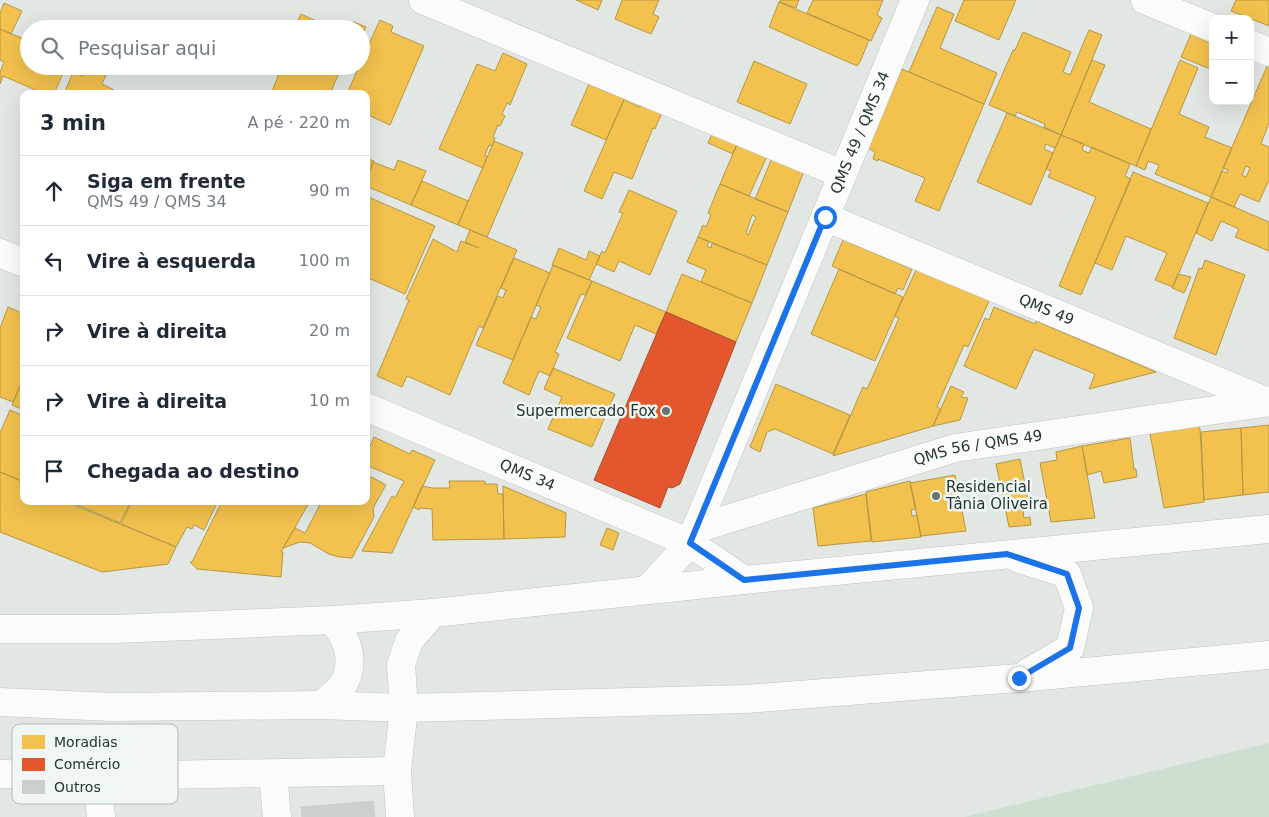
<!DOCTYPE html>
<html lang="pt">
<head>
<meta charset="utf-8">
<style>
  :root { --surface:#fff; --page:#f6f6f7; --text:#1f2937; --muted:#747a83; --line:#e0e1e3 }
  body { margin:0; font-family:"DejaVu Sans",sans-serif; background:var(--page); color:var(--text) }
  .controls { position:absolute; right:15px; top:15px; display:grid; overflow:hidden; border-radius:10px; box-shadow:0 5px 20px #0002 }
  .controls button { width:45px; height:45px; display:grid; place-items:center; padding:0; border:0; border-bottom:1px solid var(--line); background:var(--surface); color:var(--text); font:25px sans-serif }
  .stop { position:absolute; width:15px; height:15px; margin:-11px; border:4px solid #1a73e8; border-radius:50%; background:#fff }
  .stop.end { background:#1a73e8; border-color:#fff; box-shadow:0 1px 5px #0008 }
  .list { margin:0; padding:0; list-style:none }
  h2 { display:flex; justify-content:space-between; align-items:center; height:65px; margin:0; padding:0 20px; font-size:21px }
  h2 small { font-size:16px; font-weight:400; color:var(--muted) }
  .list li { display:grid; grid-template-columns:32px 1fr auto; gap:15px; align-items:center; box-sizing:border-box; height:70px; padding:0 20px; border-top:1px solid var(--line) }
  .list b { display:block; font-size:19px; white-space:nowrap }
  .list p { margin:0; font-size:16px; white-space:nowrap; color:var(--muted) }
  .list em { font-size:16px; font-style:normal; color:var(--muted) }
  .icon { flex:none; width:28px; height:28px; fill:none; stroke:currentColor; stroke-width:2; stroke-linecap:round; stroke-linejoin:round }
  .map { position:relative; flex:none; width:1269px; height:817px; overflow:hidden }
  .search { position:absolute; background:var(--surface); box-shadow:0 5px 20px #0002; left:20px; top:20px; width:350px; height:55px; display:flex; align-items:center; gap:12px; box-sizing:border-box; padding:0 18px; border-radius:28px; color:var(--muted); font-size:19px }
  .panel { position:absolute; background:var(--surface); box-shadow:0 5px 20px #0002; left:20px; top:90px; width:350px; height:415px; border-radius:10px }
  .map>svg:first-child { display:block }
  .green { fill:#cddfd1 }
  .homes { fill:#f2c14e; stroke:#b49845; fill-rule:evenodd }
  .shops { fill:#e4572e; stroke:#aa4d2f }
  .building { fill:#cbd0cd; stroke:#cbd0cd }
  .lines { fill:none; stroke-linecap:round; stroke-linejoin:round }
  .street-casing { stroke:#bfc4c1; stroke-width:29 }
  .secondary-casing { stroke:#bfc4c1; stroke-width:29 }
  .street { stroke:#fbfbfb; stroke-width:28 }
  .secondary { stroke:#fbfbfb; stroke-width:28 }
  .route { stroke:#1a73e8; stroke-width:6 }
  .poi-dot { fill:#66756f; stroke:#f0f6f3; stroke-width:2 }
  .labels { text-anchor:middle; stroke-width:5; stroke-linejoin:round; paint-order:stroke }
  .street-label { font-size:15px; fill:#233730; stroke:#f0f6f3 }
  .poi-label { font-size:15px; fill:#233730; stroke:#f0f6f3; text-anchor:end }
  .key { fill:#f0f6f3; stroke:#b2bdb8; stroke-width:1 }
  .key-label { font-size:14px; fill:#233730 }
</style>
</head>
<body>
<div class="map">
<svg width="1269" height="817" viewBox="0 0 1269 817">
  <rect width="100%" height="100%" fill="#e2e7e4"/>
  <!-- green -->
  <path class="green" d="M1269 743V817H964Z"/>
  <!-- homes -->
  <path class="homes" d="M576 0H602L598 10Z
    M622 0H659L653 14 659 17 651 34 615 19Z
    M780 0H799L796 8 780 2Z
    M813 0H883L877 15 882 18 871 41 807 13Z
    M964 0H1016L999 40 955 21Z
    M1236 0H1269V26L1231 11Z
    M779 2 869 40 860 62 857 66 769 27Z
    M4 3 22 11 11 34 0 29V13Z
    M937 7 954 14 940 48 997 73 984 104 909 72Z
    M301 14 333 29H294Z
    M380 20 393 26 391 32 424 46 390 125 366 114V94H347L359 66H361V61Z
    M354 22 366 27 361 37V29H346L347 24Z
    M0 29 29 41V66H66L54 94H45L3 76 0 84V72L4 62 0 60Z
    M1089 30 1102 35 1061 135 1044 127 1045 124 1017 112 1015 116 989 105 1013 50H1015L1023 32 1071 52 1063 72 1070 75Z
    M1191 34 1213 44V70L1181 57Z
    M503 53 527 64 510 105 507 103 502 114 505 116 500 126 498 125 493 137 495 138 492 146 489 145 485 155 487 157 483 168 439 149 477 64 495 71Z
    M1092 60 1105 65 1089 102 1151 129 1136 166 1061 135Z
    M1180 60 1198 68 1179 114 1209 127 1205 137 1232 148 1211 197 1155 174 1159 165 1148 161 1145 170 1136 166Z
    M754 61 807 84 790 124 737 102Z
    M1268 64 1269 65V123L1261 144 1269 147V180L1259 202 1240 194 1234 207 1211 197 1222 171 1227 173 1228 170 1223 168ZM1246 166 1250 168 1246 177 1242 175Z
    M282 66H342L330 94H271Z
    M87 67 106 75 102 84 114 90 112 94H64L73 72 83 76Z
    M902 69 984 104 939 211 915 201 925 178 878 159V161L873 159 875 152 868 148Z
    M589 84 610 93 612 90 626 95 606 140 571 125Z
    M626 95 663 110 655 129 653 128 632 179 614 172 602 199 584 191ZM628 97 641 103 640 107 626 101Z
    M1007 113 1061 135 1055 148 1046 144 1044 149 1053 153 1031 205 977 182Z
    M713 132 738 142 733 154 708 143Z
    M1061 135 1084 144 1082 150 1089 153 1092 147 1130 164 1125 176 1131 179 1081 295 1059 286 1096 197 1048 177 1051 171 1046 169Z
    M494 141 523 153 487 237 458 225Z
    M738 142 768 154 749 196 720 184Z
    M366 158 374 161 366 179Z
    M772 158 804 171 788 212 755 199Z
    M398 160 426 171 411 205 366 186V179L373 162 394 170Z
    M1133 172 1208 203 1173 287 1155 280 1167 253 1126 236 1112 270 1095 263Z
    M422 181 468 201 458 225 411 205Z
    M720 184 788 212 767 265 698 237 703 225 706 227 711 215 708 213ZM752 215 756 217 748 235 746 233Z
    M629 190 677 211 650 275 619 261 614 272 596 264 602 251 605 253 623 213 619 212Z
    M366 196 435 226 405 294 366 277Z
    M1211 197 1269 222V251L1235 237 1239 229 1221 221 1212 241 1196 233Z
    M470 230 517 250 483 328 479 326 450 395 407 376 402 387 377 376 409 300 406 299 433 239 457 252 461 241 479 248 465 242Z
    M698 237 709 242 707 246 711 248 712 243 767 265 752 303 701 282 706 270 687 262Z
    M843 240 912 269 903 290 898 288 895 294 832 266Z
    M559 248 586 260 589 251 600 256 589 280 552 265Z
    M514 258 550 273 513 360 476 345 498 296 503 298 506 290 501 288Z
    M1205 260 1245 275 1216 355 1174 338 1199 268 1202 269Z
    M553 265 592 281 585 295 581 294 555 352 559 354 550 376 539 371 529 395 503 383 531 317 536 319 541 307 536 305Z
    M917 268 990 299 968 347 964 345 937 407 941 409 933 426 833 456 863 387 867 389 899 318 895 316Z
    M839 269 903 297 875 361 811 334Z
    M682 274 752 303 736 342 666 312Z
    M1178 274 1191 277 1184 293 1172 288Z
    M592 281 666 312 656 334 635 325 620 361 567 338Z
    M8 307 24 314V377L13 402 0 397V328Z
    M994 307 1035 324 1036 321 1156 372 1089 389 1095 374 1034 349 1016 389 964 366 985 318 989 320Z
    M553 368 615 394 592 447 548 429 562 397 544 389Z
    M24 377V410L12 405Z
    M776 384 850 415 833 454 775 429 767 432 760 452 750 447Z
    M951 386 964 392 961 397 968 398 960 420 933 426Z
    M10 410 24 416V482L0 472V433Z
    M1269 425V492L1243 495 1241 428Z
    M1198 426 1200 429 1204 502 1164 508 1150 434 1151 431Z
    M1241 428 1243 495 1204 500 1201 432Z
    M374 437 410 454 412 450 435 460 392 553 362 551 392 496 395 498 404 481 366 465V455Z
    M1130 438 1134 469H1136L1137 477 1104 483 1101 471 1087 475 1082 446Z
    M1082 446 1095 518 1051 522 1040 463 1057 460 1056 452Z
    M1020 459 1030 510 1023 511 1024 518 1030 517 1031 525 1009 527 996 464Z
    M0 472 24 482V501H64L176 547 168 564 102 572 0 532Z
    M366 474 386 485 373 508 374 517 352 558 339 557 329 554 310 543 300 542 283 548 295 528 305 533 322 501H366Z
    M955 475 966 531 921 536 910 483Z
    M449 481H485V484H497L498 494H503L504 539 433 540 432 509 419 508V510L413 507 422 486 432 488H450Z
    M910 481 916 509 911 510 912 516 917 515 921 537 872 542 866 492Z
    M503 486 566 513 565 537 504 539Z
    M866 494 871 541 818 546 813 508Z
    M68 501H131L120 523Z
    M132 501H218L204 530 194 525 192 529 187 527 176 547 121 524Z
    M222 501H310L281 552H283L281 577 197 569 190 562H192Z
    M607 528 619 533 613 550 600 545Z"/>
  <!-- shops -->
  <path class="shops" d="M666 312 736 342 680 484 672 488 668 487 660 508 594 480Z"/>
  <!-- building -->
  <path class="building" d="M373 801 375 817H302L301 807Z"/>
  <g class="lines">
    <defs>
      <g id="street">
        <path d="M423 0 842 174"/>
        <path d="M1145 0 1213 28"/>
        <path d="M1250 44 1269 52"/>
        <path id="s1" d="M825 217 1268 402"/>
        <path d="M0 253 24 263"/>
        <path id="s2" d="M366 407 690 543"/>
        <path d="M0 774 97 776 397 771"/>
        <path d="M273 774 277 817"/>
        <path d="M97 776 101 817"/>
        <path d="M400 817 397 771 404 708"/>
      </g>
      <g id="secondary">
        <path id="s3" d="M696 529 955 448 1269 402"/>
        <path d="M690 543 744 580"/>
        <path d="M1017 558 1067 574 1079 608 1070 648 1027 673"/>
        <path id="s4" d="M647 590 690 543 915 0"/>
        <path d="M0 629H115L333 620 433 613 744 580 1269 529"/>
        <path d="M0 702 112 707 321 705 404 708 746 699 1019 678 1269 655"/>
        <path d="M321 705C328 699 339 691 344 683 356 659 347 640 333 620"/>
        <path d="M404 708 401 665 409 641 433 613"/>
      </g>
    </defs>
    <!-- street casing -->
    <use href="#street" class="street-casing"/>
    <!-- secondary casing -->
    <use href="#secondary" class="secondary-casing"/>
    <!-- street -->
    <use href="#street" class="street"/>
    <!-- secondary -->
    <use href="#secondary" class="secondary"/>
  </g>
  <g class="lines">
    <!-- route -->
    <path class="route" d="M825 217 690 543 744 580 1007 554 1067 574 1079 608 1070 648 1019 678"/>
  </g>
  <!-- markers -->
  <g class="poi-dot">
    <circle cx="666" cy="411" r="5"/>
    <circle cx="936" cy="496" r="5"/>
  </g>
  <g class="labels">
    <!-- street labels -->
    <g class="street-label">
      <text dy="5" stroke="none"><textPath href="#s4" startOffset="508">QMS 49 / QMS 34</textPath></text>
      <text dy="5" stroke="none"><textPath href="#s1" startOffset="240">QMS 49</textPath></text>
      <text dy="5" stroke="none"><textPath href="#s3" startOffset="294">QMS 56 / QMS 49</textPath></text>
      <text dy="5" stroke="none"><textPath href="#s2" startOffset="175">QMS 34</textPath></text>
    </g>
    <!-- poi labels -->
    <g class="poi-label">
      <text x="656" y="416">Supermercado Fox</text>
      <text x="946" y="492" text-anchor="start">Residencial<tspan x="946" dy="17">Tânia Oliveira</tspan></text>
    </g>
  </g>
  <!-- legend -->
  <rect x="12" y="724" width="166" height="80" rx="8" class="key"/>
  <rect x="22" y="735" width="23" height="14" fill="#f2c14e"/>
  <rect x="22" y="758" width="23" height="13" fill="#e4572e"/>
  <rect x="22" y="780" width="23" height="14" fill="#cbd0cd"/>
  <g class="key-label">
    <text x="54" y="747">Moradias</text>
    <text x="54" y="769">Comércio</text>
    <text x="54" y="792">Outros</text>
  </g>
</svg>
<div class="controls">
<button>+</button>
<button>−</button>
</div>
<div class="stop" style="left:825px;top:217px"></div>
<div class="stop end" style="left:1019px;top:678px"></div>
<div class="search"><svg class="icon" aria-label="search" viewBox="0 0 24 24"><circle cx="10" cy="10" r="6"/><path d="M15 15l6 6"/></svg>Pesquisar aqui</div>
<section class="panel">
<h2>3 min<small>A pé · 220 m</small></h2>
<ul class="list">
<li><svg class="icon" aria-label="ahead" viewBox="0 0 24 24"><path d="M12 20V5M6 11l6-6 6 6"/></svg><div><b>Siga em frente</b><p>QMS 49 / QMS 34</p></div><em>90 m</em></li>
<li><svg class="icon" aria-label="left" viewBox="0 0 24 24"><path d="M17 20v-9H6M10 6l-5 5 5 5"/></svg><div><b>Vire à esquerda</b></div><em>100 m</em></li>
<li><svg class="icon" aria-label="right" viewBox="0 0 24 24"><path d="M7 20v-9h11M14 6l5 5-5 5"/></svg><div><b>Vire à direita</b></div><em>20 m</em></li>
<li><svg class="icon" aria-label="right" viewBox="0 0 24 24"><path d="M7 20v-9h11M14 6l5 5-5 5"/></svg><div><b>Vire à direita</b></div><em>10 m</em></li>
<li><svg class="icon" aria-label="arrive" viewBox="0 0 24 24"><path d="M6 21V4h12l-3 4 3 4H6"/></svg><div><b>Chegada ao destino</b></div></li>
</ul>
</section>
</div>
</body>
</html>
